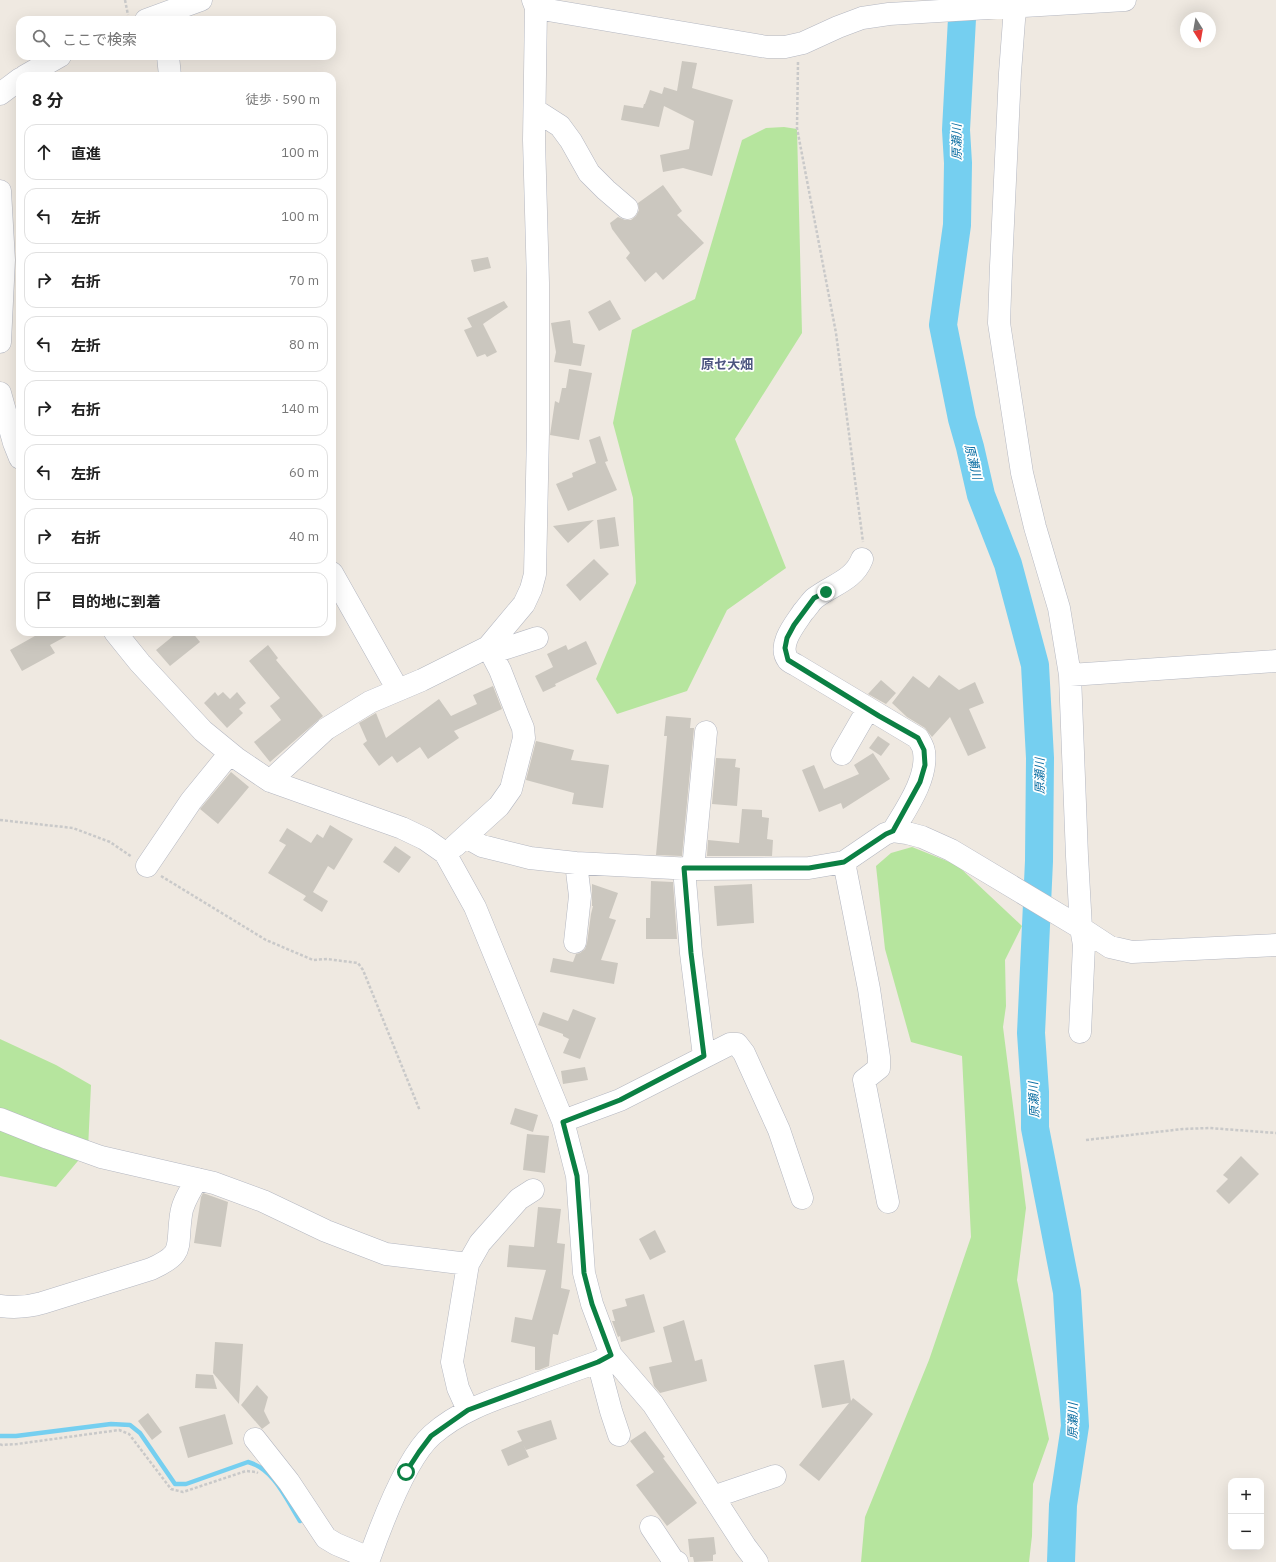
<!DOCTYPE html>
<html lang="ja">
<head>
<meta charset="utf-8">
<style>
  :root { --surface:#fff; --page:#f2f2f2; --text:#222; --muted:#767676; --line:#e0e0e0 }
  body { margin:0; font-family:"IBM Plex Sans","Noto Sans JP",sans-serif; background:var(--page); color:var(--text) }
  .controls { position:absolute; right:12px; bottom:12px; display:grid; overflow:hidden; border-radius:8px; box-shadow:0 4px 16px #0002 }
  .controls button { width:36px; height:36px; display:grid; place-items:center; padding:0; border:0; border-bottom:1px solid var(--line); background:var(--surface); color:var(--text); font:20px sans-serif }
  .compass { position:absolute; left:1180px; top:12px; width:36px; height:36px; border-radius:50%; background:var(--surface); box-shadow:0 4px 16px #0002; rotate:169deg }
  .stop { position:absolute; width:12px; height:12px; margin:-9px; border:3px solid #0b8043; border-radius:50%; background:#fff }
  .stop.end { background:#0b8043; border-color:#fff; box-shadow:0 1px 4px #0008 }
  .list { margin:0; padding:0; list-style:none }
  h2 { display:flex; justify-content:space-between; align-items:center; height:52px; margin:0; padding:0 16px; font-size:17px }
  h2 small { font-size:13px; font-weight:400; color:var(--muted) }
  .list li { display:grid; grid-template-columns:26px 1fr auto; gap:12px; align-items:center; box-sizing:border-box; height:56px; margin:0 8px 8px; padding:0 8px; border:1px solid var(--line); border-radius:12px }
  .list b { display:block; font-size:15px; white-space:nowrap }
  .list em { font-size:13px; font-style:normal; color:var(--muted) }
  .icon { flex:none; width:22px; height:22px; fill:none; stroke:currentColor; stroke-width:2; stroke-linecap:round; stroke-linejoin:round }
  .map { position:relative; flex:none; width:1276px; height:1562px; overflow:hidden }
  .search { position:absolute; background:var(--surface); box-shadow:0 4px 16px #0002; left:16px; top:16px; width:320px; height:44px; display:flex; align-items:center; gap:10px; box-sizing:border-box; padding:0 14px; border-radius:12px; color:var(--muted); font-size:15px }
  .panel { position:absolute; background:var(--surface); box-shadow:0 4px 16px #0002; left:16px; top:72px; width:320px; height:564px; border-radius:12px }
  .map>svg:first-child { display:block }
  .green { fill:#b6e59e }
  .lines { fill:none; stroke-linecap:round; stroke-linejoin:round }
  .stream { stroke:#75cff0; stroke-width:4.5 }
  .river { stroke:#75cff0; stroke-width:28 }
  .building { fill:#cbc7bf }
  .minor-casing { stroke:#b4b7c1; stroke-width:23 }
  .path { stroke:#c9c9c9; stroke-width:2.5; stroke-dasharray:3 2; stroke-linecap:butt }
  .minor { stroke:#fff; stroke-width:22 }
  .route { stroke:#0b8043; stroke-width:5 }
  .labels { text-anchor:middle; stroke-width:3.5; stroke-linejoin:round; paint-order:stroke }
  .water-label { font-size:12px; font-style:italic; fill:#0d6fa3; stroke:#fff }
  .quarter-label { font-size:13px; font-weight:bold; fill:#4d5680; stroke:#fff }
</style>
</head>
<body>
<div class="map">
<svg width="1276" height="1562" viewBox="0 0 1276 1562">
  <rect width="100%" height="100%" fill="#efe9e1"/>
  <!-- green -->
  <path class="green" d="M784 127 797 129 802 333 735 439 786 568 727 610 687 691 617 714 596 679 636 583 633 498 613 423 632 330 695 299 742 140 766 128Z
    M912 847 957 865 1022 926 1005 960 1006 1006 1003 1027 1026 1208 1017 1280 1049 1439 1033 1484 1032 1536 1029 1562H861L865 1517 929 1360 971 1237 962 1056 911 1042 885 949 876 866 891 853Z
    M0 1039 56 1065 91 1085 88 1149 56 1187 0 1176Z"/>
  <g class="lines">
    <!-- stream -->
    <path class="stream" d="M0 1436H16L111 1424 130 1425 140 1433 175 1484H186L248 1462C274 1469 286 1499 300 1521"/>
    <!-- river -->
    <path class="river" d="M963 0 956 130 958 163 957 225 943 325 962 419 970 447 981 495 1008 564 1035 665 1040 758 1039 861 1031 1033 1035 1092V1128L1067 1292 1075 1426 1063 1505 1061 1562"/>
  </g>
  <!-- building -->
  <path class="building" d="M682 61 697 63 692 88 733 100 712 176 683 168 663 172 660 155 689 149 694 121 664 106 659 127 621 120 624 105 643 108 644 104H645L650 90 662 94 664 87 677 91Z
    M663 185 682 211 677 215 704 243 663 280 656 272 645 282 626 258 630 253 612 229 610 223 618 217 625 220H631L636 216 639 210 638 203Z
    M488 257 491 268 474 272 471 260Z
    M610 300 621 319 599 331 588 312Z
    M504 301 508 307 483 324 497 352 487 357 485 354 477 357 464 330 472 327 467 318Z
    M570 320 573 343 585 345 581 366 554 362 556 352 551 323Z
    M569 369 592 373 579 440 550 435 555 401 559 403 562 388H566Z
    M600 436 608 461 605 462 617 490 568 511 556 484 573 477 572 473 596 463 589 440Z
    M615 517 619 546 600 549 597 520Z
    M594 520 568 543 553 526Z
    M594 559 609 574 580 601 566 585Z
    M42 632H74L50 645 55 653 22 671 10 650Z
    M178 632H192L200 642 170 666 156 650Z
    M586 641 597 664 555 684 556 686 543 692 535 676 553 667 547 654 566 645 568 650Z
    M268 645 278 658 276 660 323 716 270 762 254 742 281 720 270 706 280 698 249 661Z
    M939 675 959 690 975 682 984 703 969 709 986 748 968 756 950 717 932 737 925 728 907 717 892 703 913 676 929 688Z
    M881 680 896 693 886 704 868 694Z
    M493 686 502 709 454 731 459 738 428 759 420 747 397 763 392 756 379 766 363 744 367 741 359 723 376 713 386 738 439 699 451 716 477 704 473 695Z
    M215 692 218 696 223 692 230 699 237 692 246 703 239 709 243 713 227 728 204 703Z
    M666 716 691 718 690 728H694L682 856 656 855 667 736H664Z
    M878 736 890 744 881 756 869 748Z
    M536 741 574 750 571 760 609 765 603 808 572 804 574 793 526 780Z
    M873 753 890 779 843 809 841 803 819 812 802 770 814 765 824 789 859 774 854 765Z
    M716 758 736 759 735 767 740 768 737 806 712 804Z
    M231 772 249 787 218 824 200 809Z
    M742 809 762 810V817L769 818 767 839 773 840 772 856H707L708 840 739 843Z
    M330 825 353 839 334 870 328 866 313 892 328 901 322 912 303 900 306 896 268 873 286 845 279 841 287 828 311 843 317 834 323 838Z
    M395 846 411 857 399 873 383 862Z
    M651 881 673 882 677 939H646V918H650Z
    M592 884 618 893 609 918 616 920 601 960 618 963 614 984 550 972 553 958 573 962 576 954 580 953 585 949 587 943 591 914 593 906H592Z
    M752 884 754 923 717 926 714 886Z
    M573 1009 596 1018 580 1059 563 1053 569 1039 563 1036V1034L538 1025 543 1012 568 1021Z
    M585 1067 588 1080 563 1084 561 1071Z
    M515 1108 538 1115 533 1132 510 1124Z
    M527 1134 549 1136 545 1173 523 1170Z
    M1241 1156 1259 1174 1229 1204 1216 1191 1228 1179 1223 1175Z
    M203 1193 228 1202 221 1247 194 1243 201 1197Z
    M538 1207 561 1209 557 1243 565 1244 561 1288 570 1290 558 1335 553 1334 550 1355 549 1366 539 1370H535V1347L511 1342 515 1317 532 1320 546 1270 507 1267 509 1245 534 1247Z
    M655 1230 666 1252 650 1260 639 1239Z
    M644 1294 655 1332 621 1342 620 1336 618 1337 612 1321H615L612 1310 627 1306 625 1299Z
    M684 1320 695 1361 702 1359 707 1381 660 1393 654 1386 649 1367 672 1362 663 1327Z
    M215 1342 243 1344 239 1404 213 1373Z
    M844 1360 851 1401 853 1398 873 1414 819 1481 799 1465 849 1403 822 1408 814 1365Z
    M196 1374 213 1375 217 1389 195 1388Z
    M257 1385 268 1397 264 1411 270 1423 262 1429 241 1405Z
    M148 1413 162 1432 152 1440 138 1421Z
    M225 1414 233 1444 188 1458 179 1427Z
    M551 1420 557 1439 526 1450 523 1444 529 1457 508 1466 501 1450 522 1441 517 1431Z
    M645 1431 665 1457 663 1458 697 1503 667 1526 636 1485 654 1472 630 1441Z
    M714 1537 716 1554 713 1555V1561L694 1562 693 1557H690L688 1539Z"/>
  <g class="lines">
    <defs>
      <path id="minor" d="M1015 7 1010 73 1001 266 999 323 1022 473 1035 527 1059 608 1070 675 1077 856 1081 928 1084 945 1080 1032
        M536 8 767 47H785L803 43 838 27 862 18 889 14 1125 0
        M146 20 201 0
        M168 56 170 76
        M25 76 60 56
        M0 94 20 79
        M535 110 560 126 571 141 589 173 606 190 627 208
        M0 191 4 260 0 342
        M0 393 14 443 20 458
        M862 559C854 580 832 585 815 598 811 601 807 608 803 612 795 624 777 645 788 660 790 662 794 664 796 665L918 738C920 742 924 747 924 752 928 778 906 809 893 831
        M332 573 398 690
        M115 632 140 663 203 731 236 758 270 781 402 828 425 839 445 853 475 907 563 1121 577 1176 584 1273 592 1304 611 1355 653 1404 745 1546 757 1562
        M491 653 537 638
        M1070 675 1276 661
        M842 754 868 709
        M270 781 326 729 370 702 422 680 488 647 524 604 531 589 535 574 538 432V283L534 140 536 8 533 0
        M466 837 482 846 530 858 576 863 693 869 809 868 844 862 885 834 893 831 907 833 922 837 951 850 1081 928 1110 947 1132 952 1276 945
        M455 846 499 806 511 789 524 738 523 728 518 716 500 670 488 647
        M844 862 869 989 879 1057V1068L864 1080 888 1202
        M147 866 191 801 230 753
        M684 868 691 953 704 1056
        M693 869 706 732
        M575 942 580 896 576 863
        M0 1119 48 1138 101 1157 214 1183 263 1201 326 1231 386 1254 468 1264
        M563 1121 620 1100 730 1044H737L744 1053 779 1130 802 1198
        M0 1306C15 1308 28 1307 42 1303L151 1269C186 1253 176 1248 181 1215 182 1203 191 1190 197 1179
        M598 1362 611 1411 619 1435
        M468 1410 458 1388 452 1362 468 1264 480 1243 519 1199 533 1190
        M255 1439 289 1482 326 1538 336 1544 369 1558
        M713 1497 775 1476
        M651 1527 673 1560 677 1562
        M368 1562C380 1528 406 1458 432 1435 458 1412 489 1401 521 1390 547 1380 572 1371 598 1362L611 1355"/>
    </defs>
    <!-- minor casing -->
    <use href="#minor" class="minor-casing"/>
    <!-- path -->
    <path class="path" d="M125 0 128 15
      M798 62 797 128 836 333 863 542
      M0 820 73 828 110 842 132 857
      M161 876 266 940 313 960 327 959 358 963 363 970 420 1111
      M1086 1140 1183 1129 1210 1128 1276 1133
      M0 1444 2 1445 17 1444 119 1430 129 1434 171 1489 183 1492 246 1471 256 1472 258 1473"/>
    <!-- minor -->
    <use href="#minor" class="minor"/>
  </g>
  <g class="lines">
    <!-- route -->
    <path class="route" d="M406 1472 419 1452 431 1436 468 1410 598 1362 611 1355 592 1304 584 1273 577 1176 563 1122 620 1100 704 1056 691 953 684 868H809L844 862 886 834 893 831 920 782 925 765 924 750 918 738 879 716 788 660 785 648 787 638 794 625 814 598 826 592"/>
  </g>
  <g class="labels">
    <!-- water labels -->
    <g class="water-label">
      <text transform="translate(957 142) rotate(-90)" y="4">原瀬川</text>
      <text transform="translate(973 462) rotate(76)" y="4">原瀬川</text>
      <text transform="translate(1040 776) rotate(-90)" y="4">原瀬川</text>
      <text transform="translate(1034 1100) rotate(-92)" y="4">原瀬川</text>
      <text transform="translate(1073 1421) rotate(-89)" y="4">原瀬川</text>
    </g>
    <!-- quarter labels -->
    <g class="quarter-label">
      <text x="727" y="369">原セ大畑</text>
    </g>
  </g>
</svg>
<div class="controls">
<button>+</button>
<button>−</button>
</div>
<svg class="compass" viewBox="-18 -18 36 36"><path d="M0-13l5 13h-10z" fill="#e53935"/><path d="M0 13l5-13h-10z" fill="#767676"/></svg>
<div class="stop" style="left:406px;top:1472px"></div>
<div class="stop end" style="left:826px;top:592px"></div>
<div class="search"><svg class="icon" aria-label="search" viewBox="0 0 24 24"><circle cx="10" cy="10" r="6"/><path d="M15 15l6 6"/></svg>ここで検索</div>
<section class="panel">
<h2>8 分<small>徒歩 · 590 m</small></h2>
<ul class="list">
<li><svg class="icon" aria-label="ahead" viewBox="0 0 24 24"><path d="M12 20V5M6 11l6-6 6 6"/></svg><div><b>直進</b></div><em>100 m</em></li>
<li><svg class="icon" aria-label="left" viewBox="0 0 24 24"><path d="M17 20v-9H6M10 6l-5 5 5 5"/></svg><div><b>左折</b></div><em>100 m</em></li>
<li><svg class="icon" aria-label="right" viewBox="0 0 24 24"><path d="M7 20v-9h11M14 6l5 5-5 5"/></svg><div><b>右折</b></div><em>70 m</em></li>
<li><svg class="icon" aria-label="left" viewBox="0 0 24 24"><path d="M17 20v-9H6M10 6l-5 5 5 5"/></svg><div><b>左折</b></div><em>80 m</em></li>
<li><svg class="icon" aria-label="right" viewBox="0 0 24 24"><path d="M7 20v-9h11M14 6l5 5-5 5"/></svg><div><b>右折</b></div><em>140 m</em></li>
<li><svg class="icon" aria-label="left" viewBox="0 0 24 24"><path d="M17 20v-9H6M10 6l-5 5 5 5"/></svg><div><b>左折</b></div><em>60 m</em></li>
<li><svg class="icon" aria-label="right" viewBox="0 0 24 24"><path d="M7 20v-9h11M14 6l5 5-5 5"/></svg><div><b>右折</b></div><em>40 m</em></li>
<li><svg class="icon" aria-label="arrive" viewBox="0 0 24 24"><path d="M6 21V4h12l-3 4 3 4H6"/></svg><div><b>目的地に到着</b></div></li>
</ul>
</section>
</div>
</body>
</html>
